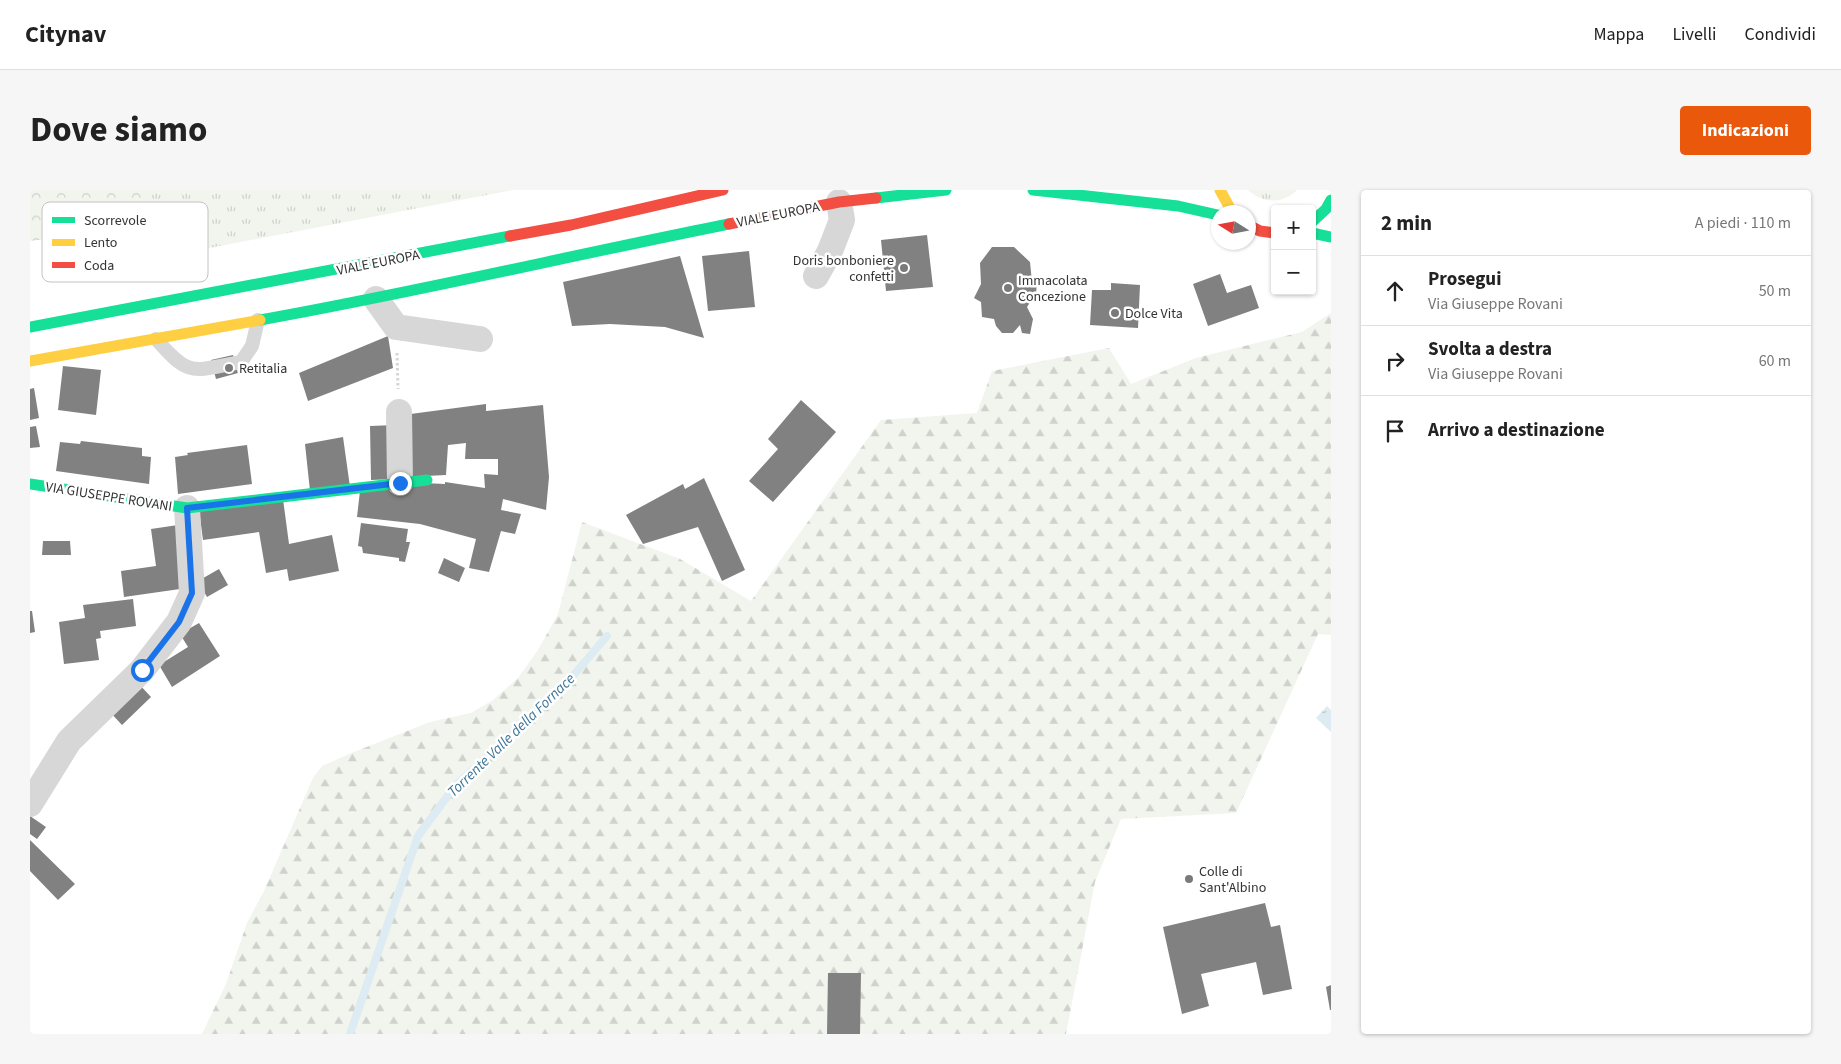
<!DOCTYPE html>
<html lang="it">
<head>
<meta charset="utf-8">
<style>
  :root { --surface:#fff; --page:#f6f6f6; --text:#222; --muted:#767676; --line:#e0e0e0; --accent:#ea580c }
  body { margin:0; font-family:"Source Sans 3",sans-serif; background:var(--page); color:var(--text) }
  .controls { position:absolute; right:15px; top:15px; display:grid; overflow:hidden; border-radius:5px; box-shadow:0 1px 4px #0004 }
  .controls button { width:45px; height:45px; display:grid; place-items:center; padding:0; border:0; border-bottom:1px solid var(--line); background:var(--surface); color:var(--text); font:25px sans-serif }
  .compass { position:absolute; left:1181px; top:15px; width:45px; height:45px; border-radius:50%; background:var(--surface); box-shadow:0 1px 4px #0004; rotate:281deg }
  .stop { position:absolute; width:15px; height:15px; margin:-11px; border:4px solid #1a73e8; border-radius:50%; background:#fff }
  .stop.end { background:#1a73e8; border-color:#fff; box-shadow:0 1px 5px #0008 }
  .list { margin:0; padding:0; list-style:none }
  h2 { display:flex; justify-content:space-between; align-items:center; height:65px; margin:0; padding:0 20px; font-size:21px }
  h2 small { font-size:16px; font-weight:400; color:var(--muted) }
  .list li { display:grid; grid-template-columns:32px 1fr auto; gap:15px; align-items:center; box-sizing:border-box; height:70px; padding:0 20px; border-top:1px solid var(--line) }
  .list b { display:block; font-size:19px; white-space:nowrap }
  .list p { margin:0; font-size:16px; white-space:nowrap; color:var(--muted) }
  .list em { font-size:16px; font-style:normal; color:var(--muted) }
  .icon { flex:none; width:28px; height:28px; fill:none; stroke:currentColor; stroke-width:2; stroke-linecap:round; stroke-linejoin:round }
  .map { position:relative; flex:none; width:1301px; height:844px; overflow:hidden; border-radius:5px }
  header { display:flex; align-items:center; gap:30px; box-sizing:border-box; height:70px; padding:0 25px; background:var(--surface); border-bottom:1px solid var(--line) }
  header strong { font-size:24px }
  nav { display:flex; gap:28px; margin-inline-start:auto; font-size:18px }
  .intro { display:flex; align-items:center; justify-content:space-between; box-sizing:border-box; height:120px; padding:0 30px }
  h1 { margin:0; font-size:35px }
  .button { padding:12px 22px; border-radius:5px; background:var(--accent); color:#fff; font-size:18px; font-weight:700 }
  main { display:flex; gap:30px; padding:0 30px }
  aside { flex:1; background:var(--surface); border-radius:5px; box-shadow:0 1px 4px #0004 }
  .map>svg:first-child { display:block }
  .grass { fill:url(#grass-tufts) }
  .forest { fill:url(#forest-firs) }
  .park { fill:url(#park-crowns) }
  .water { fill:url(#water-ripples) }
  .lines { fill:none; stroke-linecap:round; stroke-linejoin:round }
  .stream { stroke:#ddebf3; stroke-width:8 }
  .building { fill:#818181 }
  .path { stroke:#d6d6d6; stroke-width:3; stroke-dasharray:2.5 2.5; stroke-linecap:butt }
  .lane { stroke:#d7d7d7; stroke-width:14 }
  .street { stroke:#d7d7d7; stroke-width:26 }
  .fast { stroke:#16e098; stroke-width:11 }
  .slow { stroke:#ffcf43; stroke-width:11 }
  .jam { stroke:#f24e42; stroke-width:11 }
  .route { stroke:#1a73e8; stroke-width:6 }
  .poi-dot { fill:#7a7a7a; stroke:#fff; stroke-width:2 }
  .labels { text-anchor:middle; stroke-width:5; stroke-linejoin:round; paint-order:stroke }
  .street-label { font-size:14px; fill:#333; stroke:#fff }
  .poi-label { font-size:14px; fill:#333; stroke:#fff; text-anchor:start }
  .water-label { font-size:15px; font-style:italic; fill:#3f7597; stroke:#fff }
  .key { fill:#fff; stroke:#c2c2c2; stroke-width:1 }
  .key-label { font-size:14px; fill:#333 }
</style>
</head>
<body>
<header>
<strong>Citynav</strong>
<nav><a>Mappa</a><a>Livelli</a><a>Condividi</a></nav>
</header>
<div class="intro"><h1>Dove siamo</h1><a class="button">Indicazioni</a></div>
<main>
<div class="map">
<svg width="1301" height="844" viewBox="0 0 1301 844">
  <defs>
    <pattern id="grass-tufts" width="24" height="20" patternUnits="userSpaceOnUse" patternTransform="scale(1.25)"><rect width="24" height="20" fill="#f1f5ed"/><path d="M3 7l-1-3M5 7V3M7 7l1-3M15 17l-1-3M17 17v-4M19 17l1-3" fill="none" stroke="#cfd2cc"/></pattern>
    <pattern id="forest-firs" width="22" height="20" patternUnits="userSpaceOnUse" patternTransform="scale(1.25)"><rect width="22" height="20" fill="#f1f5ed"/><path d="M5 1l3.5 6h-7zM16 11l3.5 6h-7z" fill="#cfd2cc"/></pattern>
    <pattern id="park-crowns" width="20" height="18" patternUnits="userSpaceOnUse" patternTransform="scale(1.25)"><rect width="20" height="18" fill="#f1f5ed"/><path d="M2 6a3 3 0 1 1 6 0M12 15a3 3 0 1 1 6 0" fill="none" stroke="#cfd2cc"/></pattern>
    <pattern id="water-ripples" width="26" height="14" patternUnits="userSpaceOnUse" patternTransform="scale(1.25)"><rect width="26" height="14" fill="#ddebf3"/><path d="M2 4q2-2 4 0t4 0M15 11q2-2 4 0t4 0" fill="none" stroke="#becad1"/></pattern>
  </defs>
  <rect width="100%" height="100%" fill="#fff"/>
  <!-- grass -->
  <path class="grass" d="M109 0H482L138 66 123 38Z
    M1218 0H1267C1252 15 1232 13 1218 0Z"/>
  <!-- forest -->
  <path class="forest" d="M1301 123V445L1288 444 1206 623 1091 629 1065 692 1036 844H172L196 794 217 733 234 701 283 588 292 576 319 564 400 532 441 523 463 510 488 488 508 460 528 424 552 332 650 369 721 411 851 230 947 223 962 181 1079 158 1101 194 1166 168 1272 142Z"/>
  <!-- park -->
  <path class="park" d="M0 0H110L123 38 0 51Z"/>
  <!-- water -->
  <path class="water" d="M1297 516 1301 520V542L1286 528Z"/>
  <g class="lines">
    <!-- stream -->
    <path class="stream" d="M320 844 388 646 425 596 530 501 577 446"/>
  </g>
  <!-- building -->
  <path class="building" d="M897 45 903 97 856 101 851 50Z
    M962 57H984L1000 72 1002 92 1007 94 1006 103 997 117 1003 129 1000 144 992 143 990 135 983 143H972L966 136 964 129 952 127 951 112 944 108 951 94 950 73Z
    M719 61 725 117 678 121 672 66Z
    M650 66 674 148 635 137 580 134 542 136 533 92Z
    M1190 84 1197 103 1221 95 1229 118 1178 136 1163 94Z
    M1081 93 1110 95 1108 138 1060 135 1062 100H1081Z
    M358 146 363 178 278 211 269 183Z
    M203 165 208 183 186 189 181 170Z
    M33 176 71 180 66 225 28 220Z
    M4 198 9 228 0 230V199Z
    M771 210 806 242 743 312 719 291 748 259 738 249Z
    M456 214V221L513 215 519 287 516 320 473 309 471 320 491 324 485 344 471 341 459 382 439 378 446 349 390 334 327 327 330 301 393 293 415 294V292L455 298 454 284 468 285V269H435L436 253 418 255 416 285 375 287 373 225Z
    M365 235 366 289 341 290 340 236Z
    M6 236 10 257 0 258V237Z
    M313 247 320 297 280 301 275 254Z
    M51 251 112 258V266L121 267 119 294 26 281 30 252 50 254Z
    M217 255 222 294 148 304 145 267 158 265 157 263Z
    M674 288 715 380 692 391 668 337 613 354 596 325 653 294 655 299Z
    M253 309 259 354 302 345 309 381 259 391 257 379 236 383 229 342 173 350 169 320Z
    M331 333 378 339 376 352H380L375 372 369 371V368L333 363 332 357 328 356Z
    M148 335 150 399 94 407 91 381 126 376 121 339Z
    M13 351H40L41 365H12Z
    M414 368 435 378 429 392 408 383Z
    M189 379 198 395 177 407 168 391Z
    M103 409 106 436 70 441 71 448 66 449 69 470 34 474 29 432 55 428 53 415Z
    M0 421H2L5 442 0 443Z
    M169 433 190 466 142 497 129 475 158 457 150 444Z
    M108 493 121 507 92 535 79 521Z
    M0 626 16 637 7 649 0 644Z
    M0 650 45 694 28 710 0 681Z
    M1235 713 1241 737 1250 735 1262 799 1233 805 1226 772 1171 784 1179 816 1152 824 1133 737Z
    M798 783H831L830 844H797Z
    M1301 795V820H1300L1296 797Z"/>
  <g class="lines">
    <!-- path -->
    <path class="path" d="M367 163 368 199"/>
    <!-- lane -->
    <path class="lane" d="M126 149C160 188 162 181 211 172L222 156 228 130"/>
    <!-- street -->
    <path class="street" d="M786 86 800 61 812 30 809 12
      M346 109 366 137 450 149
      M369 222 370 293
      M0 614 39 551 112 480 149 432 162 403 157 318"/>
    <!-- fast -->
    <path class="fast" d="M1003 0 1148 16 1188 25
      M846 8 916 0
      M1282 32 1296 19 1301 10
      M1282 43 1301 47
      M230 130C387 102 543 65 699 34
      M0 137 480 46
      M0 294 157 318 397 290"/>
    <!-- slow -->
    <path class="slow" d="M1190 0 1202 22
      M0 171 230 130"/>
    <!-- jam -->
    <path class="jam" d="M699 34 809 12 846 8
      M1218 35 1230 41 1245 43
      M480 46 541 35 693 0"/>
  </g>
  <g class="lines">
    <!-- route -->
    <path class="route" d="M112 480 149 432 162 403 157 318 370 293"/>
  </g>
  <!-- markers -->
  <g class="poi-dot">
    <circle cx="874" cy="78" r="5"/>
    <circle cx="978" cy="98" r="5"/>
    <circle cx="1085" cy="123" r="5"/>
    <circle cx="199" cy="178" r="5"/>
    <circle cx="1159" cy="689" r="5"/>
  </g>
  <g class="labels">
    <!-- street labels -->
    <g class="street-label">
      <text transform="translate(748 24) rotate(-11)" y="5">VIALE EUROPA</text>
      <text transform="translate(348 72) rotate(-11)" y="5">VIALE EUROPA</text>
      <text transform="translate(79 306) rotate(9)" y="5">VIA GIUSEPPE ROVANI</text>
    </g>
    <!-- poi labels -->
    <g class="poi-label">
      <text x="864" y="75" text-anchor="end">Doris bonboniere<tspan x="864" dy="16">confetti</tspan></text>
      <text x="988" y="95">Immacolata<tspan x="988" dy="16">Concezione</tspan></text>
      <text x="1095" y="128">Dolce Vita</text>
      <text x="209" y="183">Retitalia</text>
      <text x="1169" y="686">Colle di<tspan x="1169" dy="16">Sant'Albino</tspan></text>
    </g>
    <!-- water labels -->
    <g class="water-label">
      <text transform="translate(481 545) rotate(-44)" y="5">Torrente Valle della Fornace</text>
    </g>
  </g>
  <!-- legend -->
  <rect x="12" y="12" width="166" height="80" rx="8" class="key"/>
  <rect x="22" y="27" width="23" height="6" fill="#16e098"/>
  <rect x="22" y="49" width="23" height="7" fill="#ffcf43"/>
  <rect x="22" y="72" width="23" height="6" fill="#f24e42"/>
  <g class="key-label">
    <text x="54" y="35">Scorrevole</text>
    <text x="54" y="57">Lento</text>
    <text x="54" y="80">Coda</text>
  </g>
</svg>
<div class="controls">
<button>+</button>
<button>−</button>
</div>
<svg class="compass" viewBox="-18 -18 36 36"><path d="M0-13l5 13h-10z" fill="#e53935"/><path d="M0 13l5-13h-10z" fill="#767676"/></svg>
<div class="stop" style="left:112px;top:480px"></div>
<div class="stop end" style="left:370px;top:293px"></div>
</div>
<aside>
<h2>2 min<small>A piedi · 110 m</small></h2>
<ul class="list">
<li><svg class="icon" aria-label="ahead" viewBox="0 0 24 24"><path d="M12 20V5M6 11l6-6 6 6"/></svg><div><b>Prosegui</b><p>Via Giuseppe Rovani</p></div><em>50 m</em></li>
<li><svg class="icon" aria-label="right" viewBox="0 0 24 24"><path d="M7 20v-9h11M14 6l5 5-5 5"/></svg><div><b>Svolta a destra</b><p>Via Giuseppe Rovani</p></div><em>60 m</em></li>
<li><svg class="icon" aria-label="arrive" viewBox="0 0 24 24"><path d="M6 21V4h12l-3 4 3 4H6"/></svg><div><b>Arrivo a destinazione</b></div></li>
</ul>
</aside>
</main>
</body>
</html>
